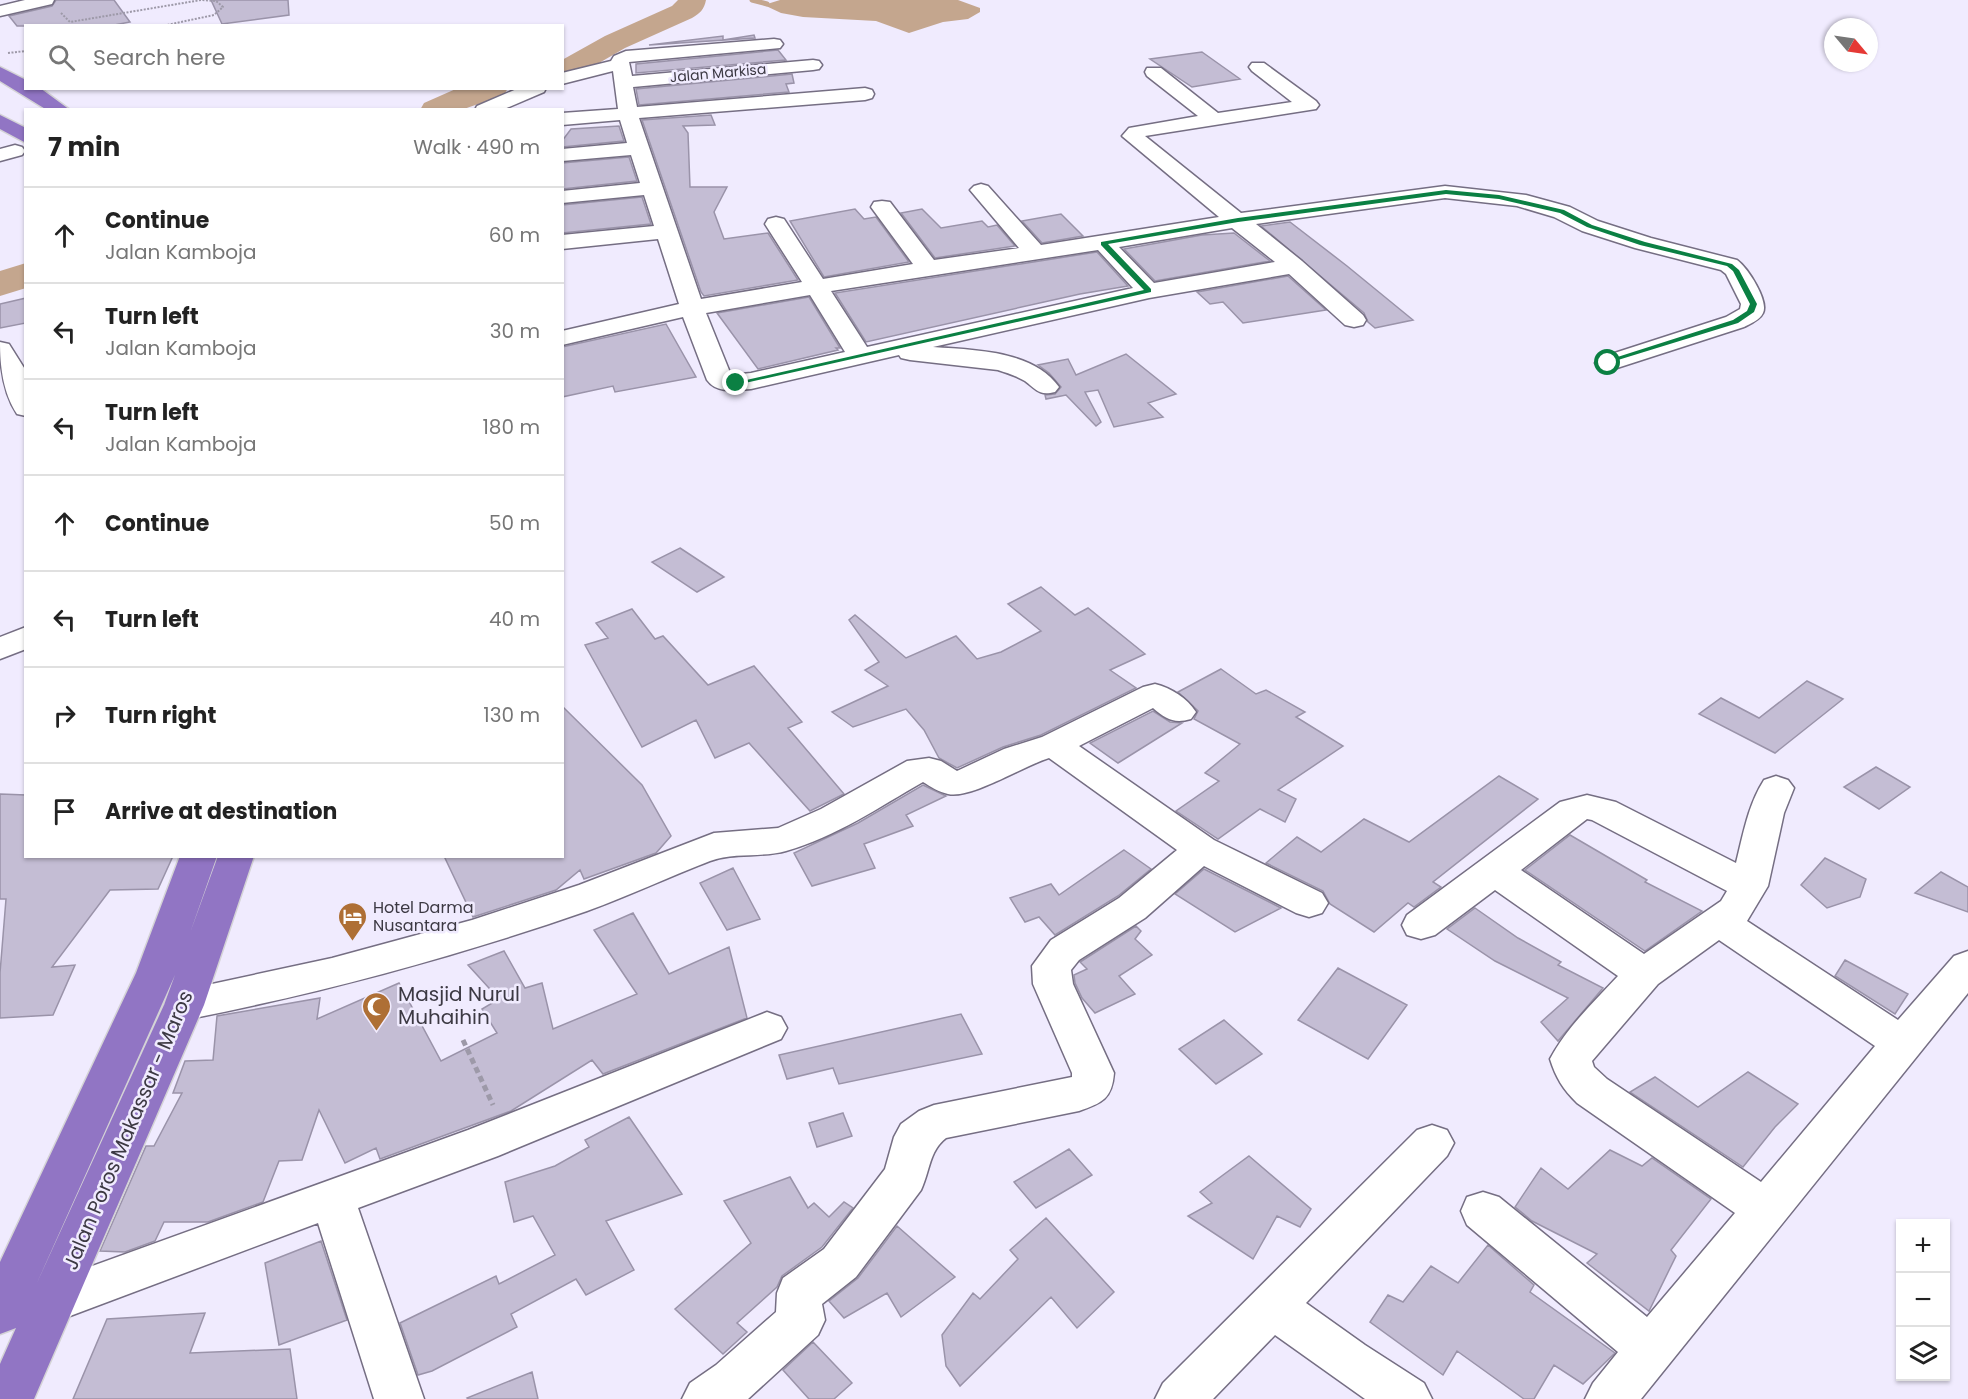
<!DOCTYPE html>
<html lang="en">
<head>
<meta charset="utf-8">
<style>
  :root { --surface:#fff; --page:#f6f6f6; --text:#222; --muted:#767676; --line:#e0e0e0 }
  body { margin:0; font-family:Poppins,sans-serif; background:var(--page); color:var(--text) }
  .controls { position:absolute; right:18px; bottom:18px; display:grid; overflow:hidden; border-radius:0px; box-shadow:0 2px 4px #0004 }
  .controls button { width:54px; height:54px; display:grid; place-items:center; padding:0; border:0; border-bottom:2px solid var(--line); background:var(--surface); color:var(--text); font:30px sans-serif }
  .compass { position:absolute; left:1824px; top:18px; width:54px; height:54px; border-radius:50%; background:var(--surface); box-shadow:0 2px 4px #0004; rotate:119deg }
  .stop { position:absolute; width:18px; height:18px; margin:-14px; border:4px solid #0b8043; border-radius:50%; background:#fff }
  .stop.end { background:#0b8043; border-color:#fff; box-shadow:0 2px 6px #0008 }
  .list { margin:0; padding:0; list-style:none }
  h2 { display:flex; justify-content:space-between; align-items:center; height:78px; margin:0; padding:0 24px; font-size:26px }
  h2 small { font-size:20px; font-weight:400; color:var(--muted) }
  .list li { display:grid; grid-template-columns:39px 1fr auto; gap:18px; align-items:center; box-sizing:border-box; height:96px; padding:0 24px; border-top:2px solid var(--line) }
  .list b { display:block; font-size:22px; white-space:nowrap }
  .list p { margin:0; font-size:20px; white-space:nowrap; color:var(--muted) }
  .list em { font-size:20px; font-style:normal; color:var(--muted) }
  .icon { flex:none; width:33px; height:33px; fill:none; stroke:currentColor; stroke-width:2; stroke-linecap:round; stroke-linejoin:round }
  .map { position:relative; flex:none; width:1968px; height:1399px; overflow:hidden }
  .search { position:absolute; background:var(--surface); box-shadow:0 2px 4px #0004; left:24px; top:24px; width:540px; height:66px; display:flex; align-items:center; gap:15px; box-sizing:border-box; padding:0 21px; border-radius:0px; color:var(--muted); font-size:22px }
  .panel { position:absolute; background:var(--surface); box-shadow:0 2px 4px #0004; left:24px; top:108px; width:540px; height:750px; border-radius:0px }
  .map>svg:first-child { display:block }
  .water { fill:#c4a68e }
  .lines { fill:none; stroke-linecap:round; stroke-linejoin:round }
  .stream { stroke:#c4a68e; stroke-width:5 }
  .river { fill:#c4a68e; fill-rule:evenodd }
  .building { fill:#c4bdd4; stroke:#9a93a9; stroke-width:1.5 }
  .minor-casing { stroke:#756e83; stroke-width:3 }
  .highway-casing { stroke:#d4d3d6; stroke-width:3 }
  .path-far1 { stroke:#9d99a8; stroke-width:2; stroke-dasharray:2 1.5; stroke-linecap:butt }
  .path { stroke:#9d99a8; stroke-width:5; stroke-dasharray:6 4; stroke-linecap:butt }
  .minor { fill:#fff; fill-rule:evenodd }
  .highway { fill:#9175c4; fill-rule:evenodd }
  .route { fill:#0b8043 }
  .labels { text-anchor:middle; stroke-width:5; stroke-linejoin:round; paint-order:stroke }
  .far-street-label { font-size:14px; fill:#3c3943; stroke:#f0ebfe }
  .poi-label { font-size:16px; fill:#3c3943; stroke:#f0ebfe; text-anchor:start }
  .near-poi-label { font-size:20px; fill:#3c3943; stroke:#f0ebfe; text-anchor:start }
  .near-street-label { font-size:20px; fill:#3c3943; stroke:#f0ebfe }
</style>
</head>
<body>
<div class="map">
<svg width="1968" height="1399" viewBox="0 0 1968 1399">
  <rect width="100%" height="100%" fill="#f0ebfe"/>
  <!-- water -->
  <path class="water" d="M780 0H958L980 8V12L968 19 943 22 909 33 876 21 803 17 781 13 764 5Z"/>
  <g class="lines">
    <!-- stream -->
    <path class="stream" d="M752 0 767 4"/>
    <!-- river -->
    <path class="river" d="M678 0H706C704 10 700 13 692 18L625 48 580 74 562 80V60L605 36 672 6Z
      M458 88H508L504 95 461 110H420L424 103Z
      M26 263V288L0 296V271Z"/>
  </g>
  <!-- building -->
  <path class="building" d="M56 0H114L130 22 109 26H17L9 16 52 6Z
    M211 0H288L289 15 222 24Z
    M754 35 755 38 649 45 723 36V40Z
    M778 50 786 60 636 73V64Z
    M1202 52 1240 79 1192 87 1150 59Z
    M792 74 794 83 786 84 789 92 639 105 636 89Z
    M711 115 715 125 683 126 688 133 690 187H727L714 212 724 239 768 233 798 280 704 296 701 292 642 120Z
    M619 126 624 141 562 147V141L571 129Z
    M629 157 637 181 562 189V163Z
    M642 197 651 224 562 233V205Z
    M855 209 864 219 876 217 909 262 824 277 790 221Z
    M922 209 941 228 982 221 988 227 997 225 1015 246 935 258 901 213Z
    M1061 214 1083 236 1042 243 1022 221Z
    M1290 222 1347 266 1413 320 1375 328 1368 322 1364 313 1261 226Z
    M1234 233 1270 261 1155 281 1124 249 1202 235Z
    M1097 252 1128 286 1080 294 866 342 835 293Z
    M1288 276 1326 310 1243 323 1223 302 1210 304 1197 292Z
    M809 297 840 348H836L838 350 758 369 717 313Z
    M26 298V323L0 328V304Z
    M666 324 696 377 615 392 613 386 562 397V347Z
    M1126 354 1176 394 1148 403 1163 417 1114 427 1098 390 1085 392 1101 422 1096 426 1066 395 1046 399 1045 395 1055 394 1061 387 1049 373 1038 365 1068 359 1076 375Z
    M680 548 724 577 697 592 652 562Z
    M1041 587 1075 615 1088 608 1145 654 1110 670 1136 688 1041 735 1003 747 957 768 939 758 924 730 906 709 853 727 832 712 888 686 865 670 879 662 849 620 855 615 906 658 956 636 977 659 1001 652 1041 631 1008 604Z
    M632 609 655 639 663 636 708 685 754 666 802 722 788 728 844 794 810 811 749 743 715 758 696 720 642 747 585 645 608 638 596 623Z
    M1221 669 1256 694 1266 690 1305 712 1296 717 1343 746 1278 790 1296 799 1285 822 1260 809 1218 839 1176 811 1219 781 1205 773 1240 744 1194 719 1198 711 1178 692Z
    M1807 681 1843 699 1775 753 1699 714 1721 698 1759 718Z
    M562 706 642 785 671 836 656 853 584 879 580 870 556 890 473 917 444 856H562Z
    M1153 711 1170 722 1182 723 1118 763 1090 743Z
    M1876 767 1910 787 1879 809 1844 787Z
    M1499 776 1538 799 1433 882 1441 887 1414 907 1408 903 1374 932 1330 904 1323 891 1266 863 1297 837 1321 852 1364 819 1409 842Z
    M923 785 946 796 906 815 913 826 864 844 875 868 812 886 794 853 858 823Z
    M0 794 26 795V857L173 856 158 889 110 890 52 967 75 965 53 1015 0 1018V973L6 899H0Z
    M1570 835 1647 880 1645 882 1702 911 1645 951 1525 870Z
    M1124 850 1151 869 1118 896 1055 935 1039 917 1025 922 1010 898 1051 884 1059 895Z
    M1825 858 1866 879 1860 897 1827 908 1801 885Z
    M733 868 760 919 727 930 700 883Z
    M1204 869 1281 908 1235 932 1175 894Z
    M1941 872 1968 887V912L1915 893Z
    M1475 908 1518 938 1561 962 1558 965 1603 988 1558 1041 1541 1022 1568 998 1495 961 1447 929Z
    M633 913 669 974 729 947 747 1018 603 1074 592 1060 511 1111 380 1159 376 1148 345 1163 319 1110 302 1160 279 1161 263 1202 208 1222H164L155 1241 125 1252 100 1251 146 1146H154L182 1093H173L185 1061 213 1060 217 1016 320 998 317 1019 399 983 441 1061 497 1033 482 1009 499 999 468 965 504 951 525 988 542 983 553 1029 637 994 594 930Z
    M1136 926 1141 931 1135 939 1152 955 1119 976 1135 994 1095 1013 1082 998 1075 983 1074 975 1087 969 1080 962Z
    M1845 960 1908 994 1895 1014 1835 976Z
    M1338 968 1407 1005 1368 1059 1298 1020Z
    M961 1014 982 1054 839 1084 833 1068 787 1079 779 1055Z
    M1224 1020 1262 1054 1216 1084 1179 1049Z
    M1748 1072 1798 1104 1775 1127 1743 1167 1630 1092 1655 1077 1698 1107Z
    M843 1113 852 1136 817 1147 809 1123Z
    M629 1117 682 1194 606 1221 634 1270 586 1295 576 1279 511 1314 517 1327 432 1371 418 1375 400 1323 496 1276 499 1284 555 1255 533 1216 514 1222 505 1182 555 1166 589 1147 585 1140Z
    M1069 1149 1092 1175 1036 1208 1014 1182Z
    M1610 1150 1642 1166 1652 1158 1711 1199 1671 1250 1676 1256 1649 1311 1587 1263 1597 1254 1532 1221 1515 1207 1541 1168 1568 1189Z
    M1249 1156 1311 1209 1300 1227 1277 1216 1253 1259 1188 1216 1212 1203 1200 1192Z
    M790 1177 808 1208 814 1203 829 1217 844 1202 853 1208 822 1247 782 1276 777 1287 737 1323 747 1332 723 1354 675 1309 751 1243 724 1201Z
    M1046 1218 1114 1292 1077 1328 1051 1297 960 1386 946 1366 942 1335 973 1293 980 1299 1018 1259 1010 1250Z
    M897 1226 955 1277 901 1317 887 1293 844 1318 829 1301 858 1278Z
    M321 1241 347 1320 279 1345 265 1263Z
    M1488 1245 1534 1285 1530 1292 1615 1353 1583 1384 1554 1365 1534 1399H1524L1457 1351 1443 1375 1370 1322 1388 1295 1403 1302 1431 1266 1458 1283Z
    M205 1313 190 1353 290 1349 297 1399H73L107 1319Z
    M813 1342 852 1383 834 1399H809L783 1370Z
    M532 1372 538 1399H468L467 1398Z"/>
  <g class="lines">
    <defs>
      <path id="minor" d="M25 0H54L52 4 0 16V6Z
        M774 39 780 40 783 44 780 48 629 62 632 76 813 60 819 61 822 65 819 69 813 70 633 87 637 107 865 88 872 90 874 94 872 98 865 100 639 118 701 299 802 282 765 224 768 219 776 217 784 219 823 279 913 264 871 207 874 202 882 201 890 202 934 260 1019 248 970 190 974 186 981 184 988 186 1041 245 1219 217 1122 136 1129 128 1198 116 1147 76 1145 72 1147 68H1161L1218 113 1292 102 1252 71 1249 67 1252 63H1264L1316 101 1319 105 1316 109 1145 136 1241 213 1445 186 1526 195 1570 207 1598 221 1651 238 1737 260C1748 268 1769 301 1763 313 1760 320 1750 324 1744 327L1617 368 1608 371 1599 368 1595 363 1599 358 1726 317 1740 309 1741 304 1726 274 1721 270 1635 248 1582 231 1554 217 1517 206 1445 198 1256 224 1302 261 1363 315 1366 320 1363 325 1354 327 1345 325 1289 274 1149 298 933 347C973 350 1033 350 1059 387L1055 392C1039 396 1037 390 1025 381 1017 376 1007 373 998 370L910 360 901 358 899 355 751 389C736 390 717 394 707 380L683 317 562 345V331L679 304 658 239 562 249V235L654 226 644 195 562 203V191L640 183 631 155 562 161V149L627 143 620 120 562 125V113L618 109 613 71 562 84V73L611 61 614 56 626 51ZM1232 228 1275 262 1154 283 1119 247ZM1098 250 1133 288 867 347 831 291ZM810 295 845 352 751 373 731 375 706 313Z
        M519 88H546L544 92 502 110H475L477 106Z
        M15 145 22 147 25 151 22 155 0 161V149Z
        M0 342 9 344 26 371V416L17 414C3 393 0 366 0 342Z
        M26 627V649L0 659V637Z
        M1155 684C1171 688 1187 698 1196 712L1191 719C1174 724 1166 719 1153 708L1079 746 1214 840 1322 893 1328 903 1322 913 1309 917 1296 913 1204 866 1145 918 1079 960 1071 970 1073 984 1114 1073C1112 1099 1102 1103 1079 1111L946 1138C929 1151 930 1171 921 1190L856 1277 822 1304 825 1320 818 1335 748 1399H682L690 1383 716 1365 776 1312 777 1293 783 1278 824 1249 885 1169 894 1137 901 1124 919 1111 934 1105 1072 1077V1073L1033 984 1032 966 1051 940 1119 898 1177 850 1049 758C1023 766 972 799 948 794 939 792 931 787 923 782 879 807 836 837 786 851 761 858 734 852 710 861 668 877 629 896 587 911 455 957 321 993 184 1020L170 1016 164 1005 170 994 184 990 332 958 472 920 579 885 714 833 778 828 821 809 907 761 929 758 941 761 957 771 1004 749 1042 737 1143 687Z
        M1776 776 1788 780 1794 788 1784 813 1768 886 1747 921 1898 1020 1954 956 1968 951V993L1641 1399H1585L1593 1383 1618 1352 1467 1225 1461 1211 1467 1197 1483 1192 1499 1197 1647 1317 1735 1213 1577 1103C1563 1089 1556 1078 1550 1059 1567 1027 1594 1002 1618 976L1495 890 1435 935 1421 939 1407 935 1402 925 1407 915 1560 802 1587 795 1616 802 1736 863C1743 835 1748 805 1764 780ZM1587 819 1592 820 1727 891 1721 901 1644 954 1521 870ZM1719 940 1875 1046 1761 1182 1607 1079 1594 1067 1592 1061 1658 984Z
        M767 1012 781 1017 787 1028 781 1039 498 1156 358 1208 424 1399H374L318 1223 54 1322 37 1316 31 1301 37 1286 468 1130Z
        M1432 1125 1447 1130 1454 1143 1447 1156 1306 1303 1365 1345 1424 1383 1432 1399H1365L1275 1335 1213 1399H1155L1163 1383 1417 1130Z"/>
      <path id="highway" d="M0 67 26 80V88H40L70 110H47L0 81Z
        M0 115 26 128V143L0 129Z
        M180 856H217L190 933 218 856H254L204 1005 34 1399H0V1364L16 1328 0 1334V1262L136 973ZM175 975 164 1005 36 1285Z"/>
    </defs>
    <!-- minor casing -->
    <use href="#minor" class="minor-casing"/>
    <!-- highway casing -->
    <use href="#highway" class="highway-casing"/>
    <!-- path-far1 -->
    <path class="path-far1" d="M61 13 70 22 201 0 216 1 223 7 214 15 162 26
      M8 53 26 51"/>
    <!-- path -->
    <path class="path" d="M463 1040 493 1105"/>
    <!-- minor -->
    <use href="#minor" class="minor"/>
    <!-- highway -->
    <use href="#highway" class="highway"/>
  </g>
  <!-- route -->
  <path class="route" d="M1446 190 1499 195 1564 210 1592 225 1645 242 1732 264 1739 270 1757 304 1754 312 1738 323 1605 364V361L1733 320 1747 311 1750 304 1733 271 1727 266 1640 245 1587 227 1560 213 1499 199 1446 194 1238 222 1108 244 1151 289V292L736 385 733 383 1144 290 1101 245V242L1238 218Z"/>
  <!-- icons -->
  <defs>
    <symbol id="hotel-pin" viewBox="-11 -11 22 30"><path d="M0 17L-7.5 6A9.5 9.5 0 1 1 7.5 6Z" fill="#ae6f35" stroke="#f0ebfe"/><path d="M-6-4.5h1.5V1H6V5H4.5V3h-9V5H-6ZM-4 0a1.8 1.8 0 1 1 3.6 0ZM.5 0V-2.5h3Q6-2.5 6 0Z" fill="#fff"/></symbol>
    <symbol id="mosque-pin" viewBox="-11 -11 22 30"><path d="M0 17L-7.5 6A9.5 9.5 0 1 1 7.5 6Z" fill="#ae6f35" stroke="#f0ebfe"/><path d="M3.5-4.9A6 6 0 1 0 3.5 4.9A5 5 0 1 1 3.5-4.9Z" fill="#fff"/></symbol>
  </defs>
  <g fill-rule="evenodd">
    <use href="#hotel-pin" x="336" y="900" width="33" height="45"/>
    <use href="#mosque-pin" x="360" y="990" width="33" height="45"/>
  </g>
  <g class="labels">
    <!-- far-street labels -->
    <g class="far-street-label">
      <text transform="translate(718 73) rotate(-5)" y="5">Jalan Markisa</text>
    </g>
    <!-- poi labels -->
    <g class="poi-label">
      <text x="373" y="913">Hotel Darma<tspan x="373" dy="18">Nusantara</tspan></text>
    </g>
    <!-- near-poi labels -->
    <g class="near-poi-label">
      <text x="398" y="1001">Masjid Nurul<tspan x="398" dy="23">Muhaihin</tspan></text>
    </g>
    <!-- near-street labels -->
    <g class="near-street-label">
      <text transform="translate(128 1130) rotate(-67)" y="7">Jalan Poros Makassar - Maros</text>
    </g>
  </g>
</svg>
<div class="controls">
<button>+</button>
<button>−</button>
<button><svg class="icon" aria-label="layers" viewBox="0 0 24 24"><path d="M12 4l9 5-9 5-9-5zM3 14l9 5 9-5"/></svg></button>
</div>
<svg class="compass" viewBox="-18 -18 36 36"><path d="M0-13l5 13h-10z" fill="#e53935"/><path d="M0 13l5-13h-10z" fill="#767676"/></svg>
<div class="stop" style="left:1608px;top:363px"></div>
<div class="stop end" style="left:736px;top:383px"></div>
<div class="search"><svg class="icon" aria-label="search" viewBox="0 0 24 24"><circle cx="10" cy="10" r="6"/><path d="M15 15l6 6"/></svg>Search here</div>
<section class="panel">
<h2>7 min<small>Walk · 490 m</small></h2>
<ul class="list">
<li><svg class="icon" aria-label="ahead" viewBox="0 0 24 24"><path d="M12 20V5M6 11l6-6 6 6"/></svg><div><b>Continue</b><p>Jalan Kamboja</p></div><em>60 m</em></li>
<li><svg class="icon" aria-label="left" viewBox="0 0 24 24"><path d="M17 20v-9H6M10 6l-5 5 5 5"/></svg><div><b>Turn left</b><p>Jalan Kamboja</p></div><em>30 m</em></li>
<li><svg class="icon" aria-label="left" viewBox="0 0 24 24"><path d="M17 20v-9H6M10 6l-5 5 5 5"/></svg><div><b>Turn left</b><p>Jalan Kamboja</p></div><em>180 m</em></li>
<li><svg class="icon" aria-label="ahead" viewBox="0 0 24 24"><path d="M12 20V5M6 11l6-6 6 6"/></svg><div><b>Continue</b></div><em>50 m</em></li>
<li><svg class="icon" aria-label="left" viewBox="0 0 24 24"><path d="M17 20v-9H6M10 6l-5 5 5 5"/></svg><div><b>Turn left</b></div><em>40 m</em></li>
<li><svg class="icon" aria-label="right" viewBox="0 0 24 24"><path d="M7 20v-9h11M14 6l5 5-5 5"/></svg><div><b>Turn right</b></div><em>130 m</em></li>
<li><svg class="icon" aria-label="arrive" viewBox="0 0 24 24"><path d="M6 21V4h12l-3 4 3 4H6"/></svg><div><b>Arrive at destination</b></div></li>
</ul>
</section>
</div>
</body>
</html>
